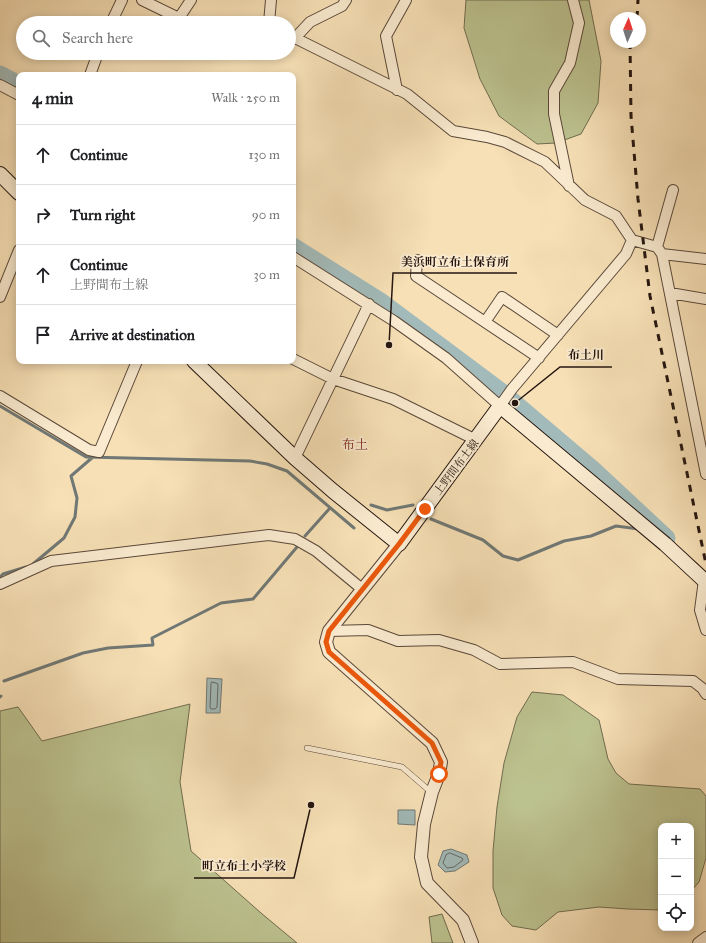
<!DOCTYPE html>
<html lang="en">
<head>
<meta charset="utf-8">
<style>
  :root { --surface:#fff; --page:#f6f6f6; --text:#202124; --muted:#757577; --line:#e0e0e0 }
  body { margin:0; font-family:"IM FELL Great Primer","Noto Serif JP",serif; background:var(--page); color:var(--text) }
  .controls { position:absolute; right:12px; bottom:12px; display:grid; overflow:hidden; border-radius:8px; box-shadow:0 2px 10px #0003 }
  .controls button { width:36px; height:36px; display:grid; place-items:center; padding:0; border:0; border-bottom:1px solid var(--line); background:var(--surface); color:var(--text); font:20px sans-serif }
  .compass { position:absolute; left:610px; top:12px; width:36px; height:36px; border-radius:50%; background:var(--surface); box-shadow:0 2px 10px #0003; rotate:3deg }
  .stop { position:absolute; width:12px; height:12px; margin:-9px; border:3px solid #ea580c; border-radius:50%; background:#fff }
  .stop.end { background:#ea580c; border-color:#fff; box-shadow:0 1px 4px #0008 }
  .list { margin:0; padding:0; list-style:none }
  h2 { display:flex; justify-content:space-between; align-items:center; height:52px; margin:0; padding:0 16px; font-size:17px }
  h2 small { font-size:13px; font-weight:400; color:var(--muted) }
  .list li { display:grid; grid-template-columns:26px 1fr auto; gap:12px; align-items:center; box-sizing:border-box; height:60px; padding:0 16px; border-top:1px solid var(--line) }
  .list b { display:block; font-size:15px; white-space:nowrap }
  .list p { margin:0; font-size:13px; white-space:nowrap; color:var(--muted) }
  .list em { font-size:13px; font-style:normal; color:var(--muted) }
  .icon { flex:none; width:22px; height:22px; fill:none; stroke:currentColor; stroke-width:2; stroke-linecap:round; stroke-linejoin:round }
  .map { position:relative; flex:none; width:706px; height:943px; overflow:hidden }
  .search { position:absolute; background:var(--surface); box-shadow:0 2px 10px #0003; left:16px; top:16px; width:280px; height:44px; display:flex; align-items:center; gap:10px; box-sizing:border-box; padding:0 14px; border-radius:22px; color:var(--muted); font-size:15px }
  .panel { position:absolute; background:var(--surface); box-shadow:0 2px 10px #0003; left:16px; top:72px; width:280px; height:292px; border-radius:8px }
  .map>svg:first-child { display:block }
  .green { fill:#bcc28f; stroke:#706c50 }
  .water { fill:#a2bab9; stroke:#707875 }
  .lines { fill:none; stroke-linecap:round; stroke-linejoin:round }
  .shore { stroke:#646864; stroke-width:1 }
  .stream { stroke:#707875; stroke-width:3 }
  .river { stroke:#a2bab9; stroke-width:17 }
  .service-casing { stroke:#5a483a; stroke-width:6 }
  .minor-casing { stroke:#5a483a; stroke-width:12 }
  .tertiary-casing { stroke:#5a483a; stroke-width:14 }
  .secondary-casing { stroke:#251610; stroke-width:16 }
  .service { stroke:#faebd0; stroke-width:5 }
  .minor { stroke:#faebd0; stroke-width:10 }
  .tertiary { stroke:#faebd0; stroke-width:12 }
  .secondary { stroke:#faebd0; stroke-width:14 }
  .rail { stroke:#251610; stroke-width:3; stroke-dasharray:7 7; stroke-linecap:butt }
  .route { stroke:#ea580c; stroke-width:5 }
  .labels { text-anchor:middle; stroke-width:3.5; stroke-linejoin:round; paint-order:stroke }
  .street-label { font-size:11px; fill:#251610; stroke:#faebd0 }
  .quarter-label { font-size:13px; fill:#7a1f14; stroke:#faebd0 }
  .leader { fill:none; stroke:#251610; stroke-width:1.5 }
  .callout-dot { fill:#251610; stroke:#faebd0; stroke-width:1.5 }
  .callout-label { font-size:12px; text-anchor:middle; font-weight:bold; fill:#251610; stroke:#faebd0; stroke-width:3.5; stroke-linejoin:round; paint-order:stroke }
</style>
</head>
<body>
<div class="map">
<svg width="706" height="943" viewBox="0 0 706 943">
  <rect width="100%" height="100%" fill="#f7e0b6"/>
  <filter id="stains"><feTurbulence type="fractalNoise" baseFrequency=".005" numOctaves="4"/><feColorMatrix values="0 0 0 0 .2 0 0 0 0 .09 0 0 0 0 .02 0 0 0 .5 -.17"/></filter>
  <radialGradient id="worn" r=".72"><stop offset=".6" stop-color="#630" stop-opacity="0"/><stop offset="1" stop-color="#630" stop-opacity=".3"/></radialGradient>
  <!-- green -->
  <path class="green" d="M466 0H589L601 61 598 103 581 134 556 143 537 144 499 116 480 79 464 28Z
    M532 692 563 695 599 720 608 759 616 773 629 784 700 789 706 796V858L699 882 691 891V826H661V910L628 909 599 907 558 912 536 930 512 926 502 915 493 888V851L497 807 504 763 517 717Z
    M190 704 180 782 191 851 261 913 297 943H0V711L18 707 42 741Z
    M442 914 453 943H432L429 917Z"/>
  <!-- water -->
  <path class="water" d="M207 678 222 679 220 713H206Z
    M398 810H415V825L398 824Z
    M451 849 467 855 469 862 455 871 445 872 438 865 443 851Z"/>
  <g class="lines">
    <!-- shore -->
    <path class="shore" d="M212 682 216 683 218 684 217 707 215 709H211L210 707 211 684Z
      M450 853 462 858 463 860 454 867 447 868 443 863 446 855Z"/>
    <!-- stream -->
    <path class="stream" d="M0 406 86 457 250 461 267 464 287 471 354 528
      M371 505 387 510 413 505
      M431 519 483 540 503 556 518 560 564 541 591 536 616 526 639 529
      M305 536 330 508
      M33 564 64 538 75 517 77 498 71 476 93 457
      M0 577 3 574 26 567
      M4 681 83 653 108 648 153 645 152 638 221 603 253 599 297 547
      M0 697 1 696"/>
    <!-- river -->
    <path class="river" d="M0 74 19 84
      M293 246 382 302 501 391 594 470 667 538"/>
    <defs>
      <path id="service" d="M307 748 402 767 431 792"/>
      <path id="minor" d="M142 0 189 23
        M179 18 191 0
        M111 23 122 0
        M269 23 271 0
        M295 38 310 22 342 6 346 0
        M289 39 295 38 407 94 453 131 487 137 505 142 545 162 585 200 616 216 632 240 657 247 662 254 706 259
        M90 75 98 53
        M0 85 19 95
        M397 90 386 36 406 0
        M569 186 554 114V91L570 63 579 23 573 0
        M657 247 673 190
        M662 254 706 474
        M293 257 394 321 446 358 500 406 512 389 626 254 632 240
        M417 260 416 276 539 358
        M670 293 706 299
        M0 297 19 250
        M485 322 502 297 558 335
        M293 359 333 379 393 399 476 440
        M0 396 89 450 99 452 137 361
        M295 458 369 304
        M704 580 700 610 706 630
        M0 584 51 561 269 535 295 539 316 551 362 589
        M329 631 368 630 398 641 439 640 474 650 500 664 573 662 618 679 693 681 702 688 706 694
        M698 943 706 937"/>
      <path id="tertiary" d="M399 544 329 631 326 642 329 652 432 743 441 762 439 774 432 792 424 824 421 857 427 883 463 920 472 943"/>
      <path id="secondary" d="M0 174 19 193
        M194 361 295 458 333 491 399 544 500 406 665 544 706 582"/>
    </defs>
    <!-- service casing -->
    <use href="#service" class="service-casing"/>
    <!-- minor casing -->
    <use href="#minor" class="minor-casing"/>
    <!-- tertiary casing -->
    <use href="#tertiary" class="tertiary-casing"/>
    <!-- secondary casing -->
    <use href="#secondary" class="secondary-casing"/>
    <!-- service -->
    <use href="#service" class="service"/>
    <!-- minor -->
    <use href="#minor" class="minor"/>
    <!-- tertiary -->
    <use href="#tertiary" class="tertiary"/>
    <!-- secondary -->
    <use href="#secondary" class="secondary"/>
    <!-- rail -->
    <path class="rail" d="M637 18 638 0
      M630 42 631 116 638 199 650 296 706 564"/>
  </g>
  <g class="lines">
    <!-- route -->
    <path class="route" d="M425 509 399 544 329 631 326 642 329 652 432 743 441 762 439 774"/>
  </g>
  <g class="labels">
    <!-- street labels -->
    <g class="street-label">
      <text transform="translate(456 467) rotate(-53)" y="4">上野間布土線</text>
    </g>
    <!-- quarter labels -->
    <g class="quarter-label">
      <text x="355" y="449">布土</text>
    </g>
  </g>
  <!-- callouts -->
  <path class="leader" d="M389 345L393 273H517M515 403L560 367H612M311 805L294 878H194"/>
  <g class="callout-dot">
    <circle cx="389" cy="345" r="4"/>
    <circle cx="515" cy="403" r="4"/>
    <circle cx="311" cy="805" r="4"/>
  </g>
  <g class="callout-label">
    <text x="455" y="266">美浜町立布土保育所</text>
    <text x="586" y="359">布土川</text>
    <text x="244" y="870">町立布土小学校</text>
  </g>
  <rect width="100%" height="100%" filter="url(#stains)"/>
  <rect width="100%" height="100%" fill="url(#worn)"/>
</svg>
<div class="controls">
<button>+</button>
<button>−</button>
<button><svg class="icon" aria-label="locate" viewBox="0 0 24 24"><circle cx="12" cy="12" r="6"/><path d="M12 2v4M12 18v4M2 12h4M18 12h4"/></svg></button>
</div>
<svg class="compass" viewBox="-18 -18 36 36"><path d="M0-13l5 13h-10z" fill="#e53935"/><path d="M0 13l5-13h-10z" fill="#757577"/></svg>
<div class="stop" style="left:439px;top:774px"></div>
<div class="stop end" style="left:425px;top:509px"></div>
<div class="search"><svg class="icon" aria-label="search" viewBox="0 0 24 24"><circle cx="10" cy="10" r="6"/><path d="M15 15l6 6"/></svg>Search here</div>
<section class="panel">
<h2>4 min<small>Walk · 250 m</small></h2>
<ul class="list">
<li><svg class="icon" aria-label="ahead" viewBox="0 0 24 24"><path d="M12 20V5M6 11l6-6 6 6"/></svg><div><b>Continue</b></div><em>130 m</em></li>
<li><svg class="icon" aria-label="right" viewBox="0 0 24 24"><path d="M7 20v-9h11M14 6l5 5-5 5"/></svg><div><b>Turn right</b></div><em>90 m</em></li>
<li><svg class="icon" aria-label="ahead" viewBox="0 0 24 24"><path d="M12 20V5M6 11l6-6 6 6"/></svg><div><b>Continue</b><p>上野間布土線</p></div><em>30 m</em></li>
<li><svg class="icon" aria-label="arrive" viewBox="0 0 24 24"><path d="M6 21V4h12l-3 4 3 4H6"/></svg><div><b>Arrive at destination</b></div></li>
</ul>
</section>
</div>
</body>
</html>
